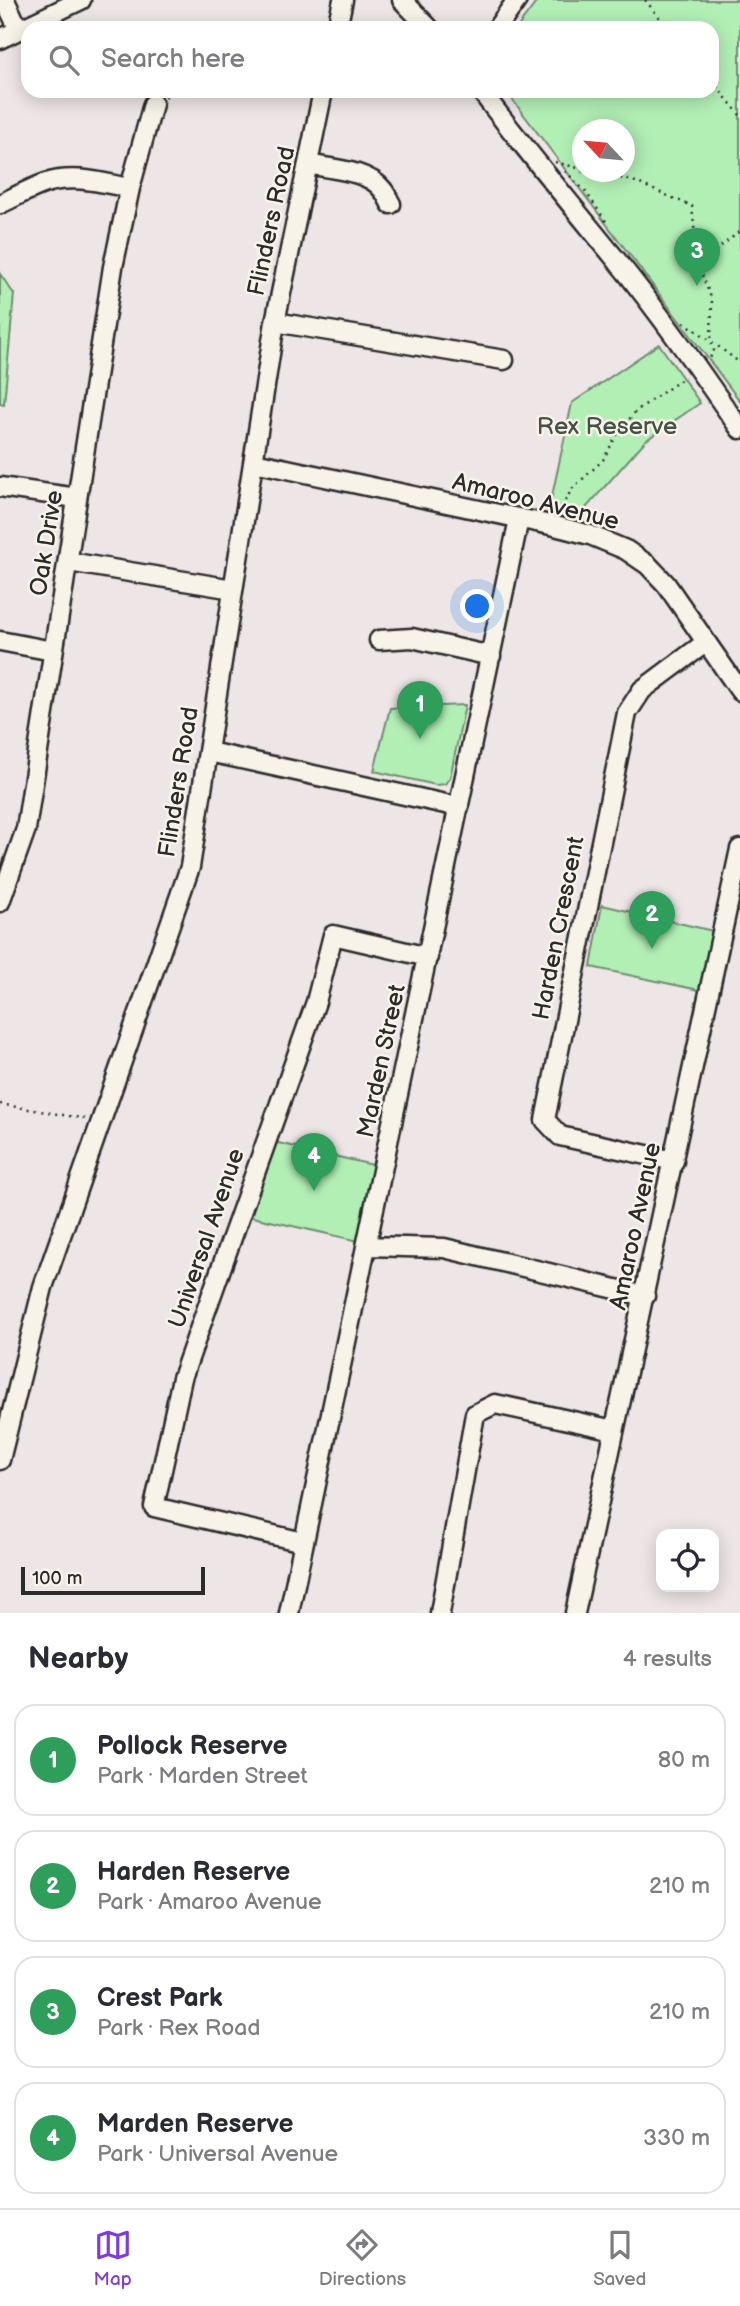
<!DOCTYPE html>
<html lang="en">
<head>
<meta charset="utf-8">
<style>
  :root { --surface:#fff; --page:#f2f2f3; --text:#2b2b33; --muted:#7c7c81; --line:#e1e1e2; --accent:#7c3aed }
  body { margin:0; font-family:"Balsamiq Sans",sans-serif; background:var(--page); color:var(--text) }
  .controls { position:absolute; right:21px; bottom:21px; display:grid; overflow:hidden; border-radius:14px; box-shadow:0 4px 18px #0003 }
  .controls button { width:63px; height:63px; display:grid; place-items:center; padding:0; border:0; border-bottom:2px solid var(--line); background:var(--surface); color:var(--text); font:35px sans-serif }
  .compass { position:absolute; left:572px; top:119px; width:63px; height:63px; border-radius:50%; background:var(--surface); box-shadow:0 4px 18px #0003; rotate:296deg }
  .scale { position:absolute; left:21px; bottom:18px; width:184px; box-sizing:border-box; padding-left:7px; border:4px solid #2b2b2b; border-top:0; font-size:19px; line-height:24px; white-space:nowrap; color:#2b2b2b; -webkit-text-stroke:5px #f7f3e8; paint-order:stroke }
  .you { position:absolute; left:478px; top:607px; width:24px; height:24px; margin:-18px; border:5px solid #fff; border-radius:50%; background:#1a73e8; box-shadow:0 0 0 10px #1a73e833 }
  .badge { display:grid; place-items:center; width:46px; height:46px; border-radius:50%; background:var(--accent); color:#fff; font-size:23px; font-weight:700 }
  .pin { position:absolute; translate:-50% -58px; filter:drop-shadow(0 2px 4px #0008) }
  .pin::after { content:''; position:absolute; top:37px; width:24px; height:21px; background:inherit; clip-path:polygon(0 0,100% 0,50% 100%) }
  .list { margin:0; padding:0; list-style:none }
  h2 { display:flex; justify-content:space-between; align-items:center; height:91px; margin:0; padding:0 28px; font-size:30px }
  h2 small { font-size:23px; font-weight:400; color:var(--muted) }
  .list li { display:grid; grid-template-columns:46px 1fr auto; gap:21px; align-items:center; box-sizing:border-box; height:112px; margin:0 14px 14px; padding:0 14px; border:2px solid var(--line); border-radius:21px }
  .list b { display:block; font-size:26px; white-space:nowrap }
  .list p { margin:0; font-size:23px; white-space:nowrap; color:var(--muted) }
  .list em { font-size:23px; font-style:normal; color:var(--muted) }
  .icon { flex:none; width:38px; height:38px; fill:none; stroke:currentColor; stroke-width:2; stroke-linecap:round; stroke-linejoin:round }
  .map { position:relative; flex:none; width:740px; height:1613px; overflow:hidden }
  .search { position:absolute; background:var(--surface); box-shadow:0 4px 18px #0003; left:21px; right:21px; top:21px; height:77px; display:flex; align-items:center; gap:18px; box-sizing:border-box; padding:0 24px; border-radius:21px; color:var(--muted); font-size:26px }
  .sheet { height:595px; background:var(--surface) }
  nav { display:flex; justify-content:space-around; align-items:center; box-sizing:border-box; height:98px; border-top:2px solid var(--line); background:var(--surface); font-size:19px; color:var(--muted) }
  nav a { display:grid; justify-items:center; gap:4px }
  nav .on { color:var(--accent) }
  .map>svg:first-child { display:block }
  .park { fill:#b2efb5; stroke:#6e8d70; stroke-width:2; fill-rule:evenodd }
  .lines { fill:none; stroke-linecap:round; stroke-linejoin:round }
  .minor-casing { stroke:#2b2b2b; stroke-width:23 }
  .path { stroke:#2b2b2b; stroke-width:2.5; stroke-dasharray:2 5; stroke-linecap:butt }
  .minor { stroke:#f7f3e8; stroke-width:18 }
  .labels { text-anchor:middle; stroke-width:5; stroke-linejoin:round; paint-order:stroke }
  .street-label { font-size:24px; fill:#2b2b2b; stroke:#f7f3e8 }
  .park-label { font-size:24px; fill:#465247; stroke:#f7f3e8 }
</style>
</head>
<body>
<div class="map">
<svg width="740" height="1613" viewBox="0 0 740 1613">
  <rect width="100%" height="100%" fill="#ede5e6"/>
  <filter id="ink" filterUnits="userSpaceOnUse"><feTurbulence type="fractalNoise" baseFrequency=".0143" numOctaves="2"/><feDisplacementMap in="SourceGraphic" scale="14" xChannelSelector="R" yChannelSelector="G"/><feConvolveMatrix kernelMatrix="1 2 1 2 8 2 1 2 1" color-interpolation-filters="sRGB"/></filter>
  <g filter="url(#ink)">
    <!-- park -->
    <path class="park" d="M538 0H740V401L506 91H712V28H517ZM582 130H624V172H582Z
      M0 274 14 294 4 404 0 403Z
      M659 344 700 403 645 441 579 516 549 510 572 403Z
      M465 705 450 778 445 784 436 785 374 771 390 708Z
      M602 905 713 931 699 990 591 967Z
      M274 1142 377 1166 359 1241 248 1216Z"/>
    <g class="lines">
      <defs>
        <path id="minor" d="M5 0 19 30
          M402 0 429 28
          M337 28 343 0
          M497 28 517 0
          M0 39 81 0
          M481 91C524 148 569 202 614 257 659 312 700 371 740 429
          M308 164C330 169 367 170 382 189 386 193 388 199 391 204
          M0 204C15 197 31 188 46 183 74 174 103 183 130 188
          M275 322 504 360
          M254 462 555 526 590 535 626 550 648 565 666 584 740 691
          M0 487 77 498
          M69 562 233 589
          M379 640 412 638 491 656
          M0 641 53 651
          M209 752 459 807
          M0 902 26 829 113 267 130 188 153 104
          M674 1161 560 1136 545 1120 627 713 642 690 705 643
          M366 1246 444 1248 645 1296
          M0 1460 43 1287 190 867 275 322 323 91
          M303 1542 154 1507 182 1378 316 1002 333 935 428 957
          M289 1613 519 519
          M440 1613 475 1414 495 1404 614 1430
          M575 1613 740 849"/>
      </defs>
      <!-- minor casing -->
      <use href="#minor" class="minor-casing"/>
      <!-- path -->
      <path class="path" d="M645 0 668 28
        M712 81 740 115
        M165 97 178 91
        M555 162 582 169
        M565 171 586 192 607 223
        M593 172 633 181 692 206 698 265 712 300 711 341 740 363
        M699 264 740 231
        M684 322 711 341 714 350 710 358
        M558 513 572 489 603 460 618 433 636 411 685 377
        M0 1104 86 1119"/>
      <!-- minor -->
      <use href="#minor" class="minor"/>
    </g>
  </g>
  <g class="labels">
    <!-- street labels -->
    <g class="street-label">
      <text transform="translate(271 221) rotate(-78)" y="8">Flinders Road</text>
      <text transform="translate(536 501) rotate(14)" y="8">Amaroo Avenue</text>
      <text transform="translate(46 543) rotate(-81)" y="8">Oak Drive</text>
      <text transform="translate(178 782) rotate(-81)" y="8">Flinders Road</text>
      <text transform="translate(558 928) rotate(-79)" y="8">Harden Crescent</text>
      <text transform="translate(381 1061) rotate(-78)" y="8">Marden Street</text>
      <text transform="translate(635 1226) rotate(-78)" y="8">Amaroo Avenue</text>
      <text transform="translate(206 1238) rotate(-71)" y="8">Universal Avenue</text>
    </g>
    <!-- park labels -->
    <g class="park-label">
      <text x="607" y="434">Rex Reserve</text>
    </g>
  </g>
</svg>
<div class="controls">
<button><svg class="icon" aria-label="locate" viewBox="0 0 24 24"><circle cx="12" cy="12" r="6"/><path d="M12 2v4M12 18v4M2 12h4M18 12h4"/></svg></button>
</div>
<svg class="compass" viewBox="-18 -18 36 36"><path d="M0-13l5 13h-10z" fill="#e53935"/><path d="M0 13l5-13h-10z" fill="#7c7c81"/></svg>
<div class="scale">100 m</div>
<div class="you"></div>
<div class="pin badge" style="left:420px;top:739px;background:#2e9e5b">1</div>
<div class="pin badge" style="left:652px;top:949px;background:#2e9e5b">2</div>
<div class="pin badge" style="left:697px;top:286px;background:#2e9e5b">3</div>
<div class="pin badge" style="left:314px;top:1191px;background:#2e9e5b">4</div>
<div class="search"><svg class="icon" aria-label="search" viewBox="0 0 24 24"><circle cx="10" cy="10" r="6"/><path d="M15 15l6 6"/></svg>Search here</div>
</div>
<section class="sheet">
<h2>Nearby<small>4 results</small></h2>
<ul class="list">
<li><span class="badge" style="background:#2e9e5b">1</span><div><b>Pollock Reserve</b><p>Park · Marden Street</p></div><em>80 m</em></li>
<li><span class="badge" style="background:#2e9e5b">2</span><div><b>Harden Reserve</b><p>Park · Amaroo Avenue</p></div><em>210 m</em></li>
<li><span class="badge" style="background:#2e9e5b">3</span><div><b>Crest Park</b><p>Park · Rex Road</p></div><em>210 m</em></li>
<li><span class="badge" style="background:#2e9e5b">4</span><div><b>Marden Reserve</b><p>Park · Universal Avenue</p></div><em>330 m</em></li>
</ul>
</section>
<nav>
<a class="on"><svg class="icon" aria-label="map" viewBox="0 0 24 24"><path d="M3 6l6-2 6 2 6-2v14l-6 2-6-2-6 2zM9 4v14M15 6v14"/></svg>Map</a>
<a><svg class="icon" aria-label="directions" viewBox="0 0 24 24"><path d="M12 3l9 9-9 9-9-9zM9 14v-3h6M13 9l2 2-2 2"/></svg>Directions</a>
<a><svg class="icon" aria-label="saved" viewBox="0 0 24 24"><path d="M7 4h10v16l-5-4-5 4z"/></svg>Saved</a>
</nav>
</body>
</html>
